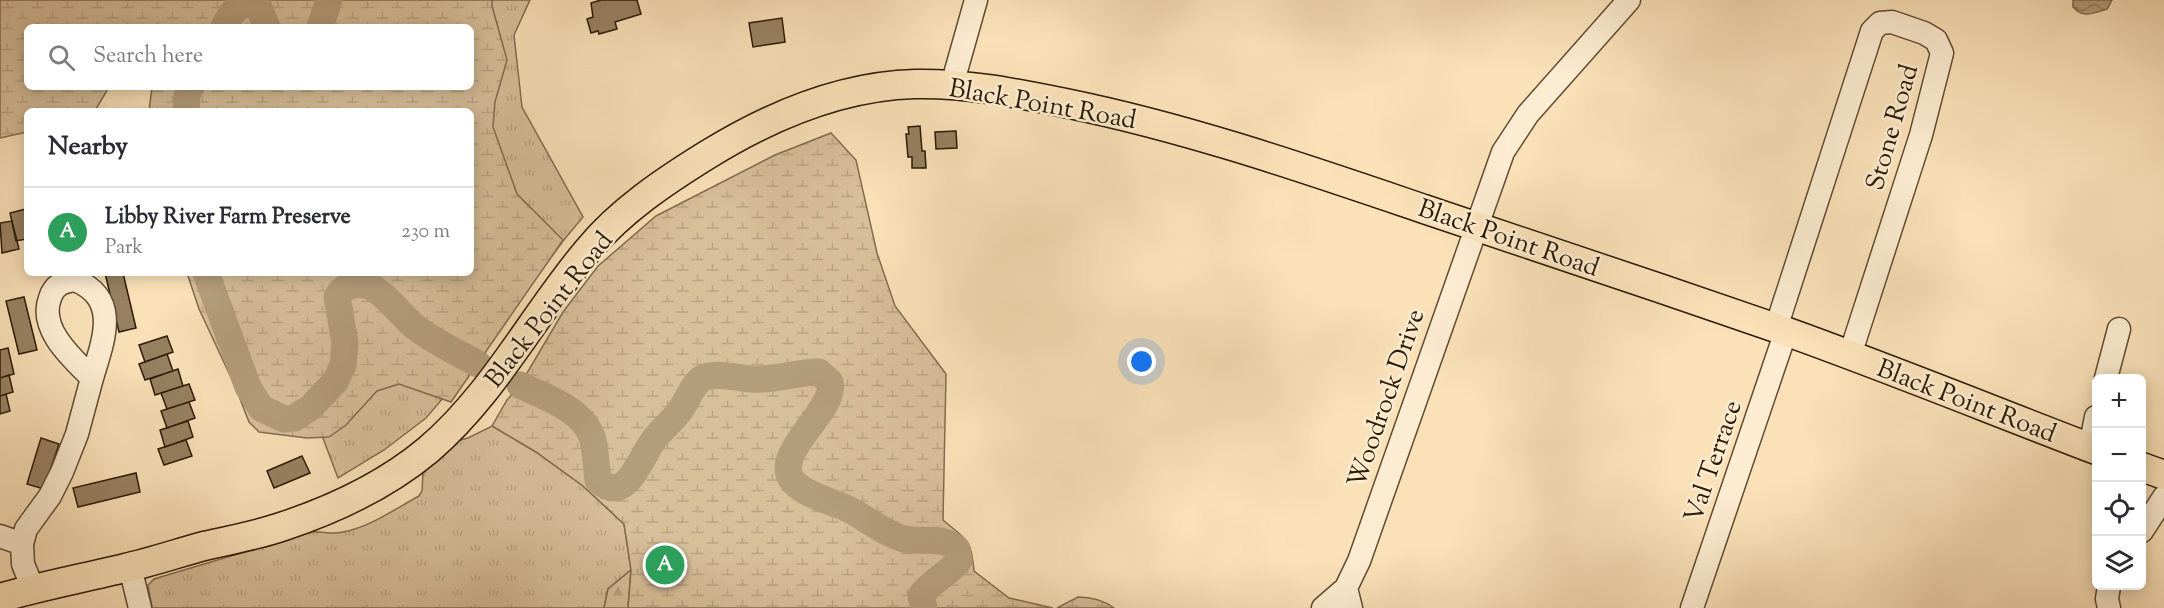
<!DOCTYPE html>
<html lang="en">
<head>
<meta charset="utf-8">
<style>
  :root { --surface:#fff; --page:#f7f7f7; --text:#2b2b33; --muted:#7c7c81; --line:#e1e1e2; --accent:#8f2418 }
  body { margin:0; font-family:"Sorts Mill Goudy",serif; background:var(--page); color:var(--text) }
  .controls { position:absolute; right:18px; bottom:18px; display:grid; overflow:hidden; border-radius:9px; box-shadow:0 3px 15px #0003 }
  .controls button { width:54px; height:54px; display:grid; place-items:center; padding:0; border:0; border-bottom:2px solid var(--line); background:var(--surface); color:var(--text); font:30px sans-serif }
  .you { position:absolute; left:1142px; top:362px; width:21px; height:21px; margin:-15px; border:4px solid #fff; border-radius:50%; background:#1a73e8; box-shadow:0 0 0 9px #1a73e833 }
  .badge { display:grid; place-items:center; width:39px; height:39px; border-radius:50%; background:var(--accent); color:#fff; font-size:20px; font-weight:700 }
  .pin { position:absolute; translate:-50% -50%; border:3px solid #fff; box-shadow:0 2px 6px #0006 }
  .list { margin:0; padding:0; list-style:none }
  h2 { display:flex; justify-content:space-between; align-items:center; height:78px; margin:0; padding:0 24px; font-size:26px }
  h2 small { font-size:20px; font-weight:400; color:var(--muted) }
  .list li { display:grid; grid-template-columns:39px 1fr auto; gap:18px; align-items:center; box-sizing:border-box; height:90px; padding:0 24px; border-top:2px solid var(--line) }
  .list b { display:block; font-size:22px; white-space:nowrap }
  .list p { margin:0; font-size:20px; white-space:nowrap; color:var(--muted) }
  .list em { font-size:20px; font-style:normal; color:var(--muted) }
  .icon { flex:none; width:33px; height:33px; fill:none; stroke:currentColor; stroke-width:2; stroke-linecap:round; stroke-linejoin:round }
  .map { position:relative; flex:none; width:2164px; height:608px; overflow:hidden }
  .search { position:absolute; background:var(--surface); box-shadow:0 3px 15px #0003; left:24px; top:24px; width:450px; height:66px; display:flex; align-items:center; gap:15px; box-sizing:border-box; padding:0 21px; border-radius:9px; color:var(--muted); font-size:22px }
  .panel { position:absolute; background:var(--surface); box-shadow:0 3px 15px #0003; left:24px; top:108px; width:450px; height:168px; border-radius:9px }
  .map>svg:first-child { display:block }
  .grass { fill:url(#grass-tufts); stroke:#826c50; stroke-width:1.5 }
  .forest { fill:url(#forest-firs); stroke:#826c50; stroke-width:1.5 }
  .wetland { fill:url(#wetland-marsh); stroke:#826c50; stroke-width:1.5 }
  .water { fill:url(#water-waves); stroke:#7e694c; stroke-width:1.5 }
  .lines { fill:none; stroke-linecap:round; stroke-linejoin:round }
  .river { stroke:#b49d7b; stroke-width:27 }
  .building { fill:#978162; stroke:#2c1a05; stroke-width:1.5 }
  .minor-casing { stroke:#604c32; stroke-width:25 }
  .major-casing { stroke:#2c1a05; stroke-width:31 }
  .minor { stroke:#fcecd1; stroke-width:22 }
  .major { stroke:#fae1b8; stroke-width:28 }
  .labels { text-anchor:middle; stroke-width:5; stroke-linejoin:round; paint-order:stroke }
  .street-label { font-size:26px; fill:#2c1a05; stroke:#fcecd1 }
</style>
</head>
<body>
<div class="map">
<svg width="2164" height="608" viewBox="0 0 2164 608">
  <defs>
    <pattern id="grass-tufts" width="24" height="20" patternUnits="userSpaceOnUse" patternTransform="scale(1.5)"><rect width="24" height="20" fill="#d7bf9a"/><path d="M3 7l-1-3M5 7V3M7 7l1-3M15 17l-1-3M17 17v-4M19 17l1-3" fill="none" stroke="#b9a483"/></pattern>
    <pattern id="forest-firs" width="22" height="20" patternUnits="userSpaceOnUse" patternTransform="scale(1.5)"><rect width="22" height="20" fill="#d7bf9a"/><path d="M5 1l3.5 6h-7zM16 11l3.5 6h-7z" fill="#b9a483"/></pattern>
    <pattern id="wetland-marsh" width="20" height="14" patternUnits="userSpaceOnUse" patternTransform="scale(1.5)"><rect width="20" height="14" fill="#d7bf9a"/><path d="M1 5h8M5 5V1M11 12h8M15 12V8" fill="none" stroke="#b9a483"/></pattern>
    <pattern id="water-waves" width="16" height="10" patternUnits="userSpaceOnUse" patternTransform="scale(1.5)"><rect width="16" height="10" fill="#b49d7b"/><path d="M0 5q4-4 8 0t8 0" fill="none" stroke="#937f63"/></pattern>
  </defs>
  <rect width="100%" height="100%" fill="#fae1b8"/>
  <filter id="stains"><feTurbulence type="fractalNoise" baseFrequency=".00333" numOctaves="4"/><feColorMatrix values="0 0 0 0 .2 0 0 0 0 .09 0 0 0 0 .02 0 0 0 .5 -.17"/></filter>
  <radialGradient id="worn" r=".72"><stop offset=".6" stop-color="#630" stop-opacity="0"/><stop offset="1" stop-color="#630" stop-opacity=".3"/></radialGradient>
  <!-- grass -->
  <path class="grass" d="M343 0H530L514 35 522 107 583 217 563 241 479 356 426 418 384 450 338 478 307 396 471 273V111H196L261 87H471V27Z
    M492 426 536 452 583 486 624 524 631 570 608 589 604 608H152L148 585 154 579 311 532C322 531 332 535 343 532 370 527 395 509 419 496L422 491 423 473 456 441 468 438Z"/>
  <!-- forest -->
  <path class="forest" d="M631 570 628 608H604L608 589Z"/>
  <!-- wetland -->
  <path class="wetland" d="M0 0H492V6L507 60 495 102 493 127 517 194 563 240 451 402 399 384 377 391 346 425 329 437 307 438 259 432 249 422 235 386 199 309 187 273H471V111H149L152 87H471V27H27V87H109L96 109 93 111H27V132L0 138Z
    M831 133 856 160 877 253 895 306 946 374 943 520C967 541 971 537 974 571L1009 598 1053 608H628L631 570 624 524 583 486 536 452 492 426 507 400 520 385 563 312 598 266 656 216 775 155Z
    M1078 597C1091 597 1103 600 1114 608H1057Z"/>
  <!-- water -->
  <path class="water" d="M2073 0H2112L2107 9C2094 13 2083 19 2073 7Z"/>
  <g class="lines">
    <!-- river -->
    <path class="river" d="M224 27C230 14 236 5 251 3L259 8 267 27
      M320 27 329 0
      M186 111 187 95 191 87
      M206 273 248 387 261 408 284 419 294 418 310 408 335 382 343 365 345 343 337 297C343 286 357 282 369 286 384 292 401 315 414 326 432 341 457 352 478 364
      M520 385C545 397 582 409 592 437 596 450 596 466 598 480 603 485 611 490 618 487 634 483 645 449 656 437 665 426 677 417 683 406 689 397 692 386 701 379 714 371 737 378 751 379 774 381 796 372 819 372L830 382C838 412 762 458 798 486 813 498 835 502 852 511 868 520 886 534 904 539 922 543 943 535 957 549L959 560C949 575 931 580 921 596L924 608"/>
  </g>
  <!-- building -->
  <path class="building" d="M601 0H637L641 14 615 22 617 29 599 34 598 31 591 33 587 19 593 17 591 3Z
    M782 18 785 42 753 47 749 23Z
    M920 126 922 151H925L926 168H912V157H908L906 134H909L908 127Z
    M956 131 957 148 936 149 935 132Z
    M26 209 27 239 16 241 10 213Z
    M12 221 19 249 2 253 0 223Z
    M105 273H123L136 328 119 332Z
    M24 297 37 350 19 354 6 301Z
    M167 336 173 352 145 362 139 345Z
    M8 348 14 374 0 378V350Z
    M167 354 173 371 145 380 139 364Z
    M178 369 183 386 155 395 150 379Z
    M9 375 13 392 0 396V378Z
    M189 384 195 400 167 409 161 393Z
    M6 394 10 411 0 414V396Z
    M189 402 195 418 167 428 161 411Z
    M188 421 193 437 165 447 160 430Z
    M41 438 59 444 44 489 27 484Z
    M186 440 192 456 164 465 158 449Z
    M302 456 310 473 274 488 267 471Z
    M136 473 140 492 78 507 73 488Z"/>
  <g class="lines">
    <defs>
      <path id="minor" d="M952 85 976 0
        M75 280C121 299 103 341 92 378 73 359 38 329 50 298 54 285 62 282 75 280Z
        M1776 328 1872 31 1880 23 1892 22 1924 33 1936 40 1942 53 1921 135 1850 355
        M2106 378 2119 329
        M2090 447 2096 417
        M2142 531 2164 497
        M0 536 22 544
        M130 567 140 608
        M1346 588 1359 561 1503 152 1528 114 1629 0
        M33 589 23 564 22 544 26 529 50 496 62 472 77 434 92 378
        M1323 608 1346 588 1351 608
        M1692 608 1786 331
        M2109 608 2107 599 2109 586"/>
      <path id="major" d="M2142 467 2164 475
        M0 598C41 586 84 578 125 568 152 562 178 553 204 546 231 540 258 535 284 526 335 509 386 485 428 450 494 394 533 315 588 250 620 211 665 181 707 155 770 116 840 86 915 84 966 83 1016 93 1065 103 1188 128 1306 169 1424 209 1543 249 1661 288 1779 329 1886 367 1991 410 2096 450"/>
    </defs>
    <!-- minor casing -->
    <use href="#minor" class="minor-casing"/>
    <!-- major casing -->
    <use href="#major" class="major-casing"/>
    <!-- minor -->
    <use href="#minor" class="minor"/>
    <!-- major -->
    <use href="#major" class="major"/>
  </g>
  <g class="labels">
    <!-- street labels -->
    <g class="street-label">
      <text transform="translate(1043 103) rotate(10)" y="9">Black Point Road</text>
      <text transform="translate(1891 127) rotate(-74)" y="9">Stone Road</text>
      <text transform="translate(1509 237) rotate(19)" y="9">Black Point Road</text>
      <text transform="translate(548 309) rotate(-52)" y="9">Black Point Road</text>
      <text transform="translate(1385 398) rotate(-71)" y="9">Woodrock Drive</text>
      <text transform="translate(1967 400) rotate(21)" y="9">Black Point Road</text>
      <text transform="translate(1712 461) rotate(-71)" y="9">Val Terrace</text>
    </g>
  </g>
  <rect width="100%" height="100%" filter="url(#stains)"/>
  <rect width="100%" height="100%" fill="url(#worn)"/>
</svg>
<div class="controls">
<button>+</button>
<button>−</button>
<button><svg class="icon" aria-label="locate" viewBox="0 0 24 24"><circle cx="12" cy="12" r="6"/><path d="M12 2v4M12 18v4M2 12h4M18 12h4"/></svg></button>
<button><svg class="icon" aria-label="layers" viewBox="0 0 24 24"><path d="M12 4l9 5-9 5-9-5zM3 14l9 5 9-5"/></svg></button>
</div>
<div class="you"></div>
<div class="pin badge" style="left:665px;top:565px;background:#2e9e5b">A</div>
<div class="search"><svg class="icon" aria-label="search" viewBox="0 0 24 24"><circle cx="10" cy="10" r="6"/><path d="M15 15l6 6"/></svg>Search here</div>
<section class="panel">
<h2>Nearby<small></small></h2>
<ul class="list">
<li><span class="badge" style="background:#2e9e5b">A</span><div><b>Libby River Farm Preserve</b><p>Park</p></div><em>230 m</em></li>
</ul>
</section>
</div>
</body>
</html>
